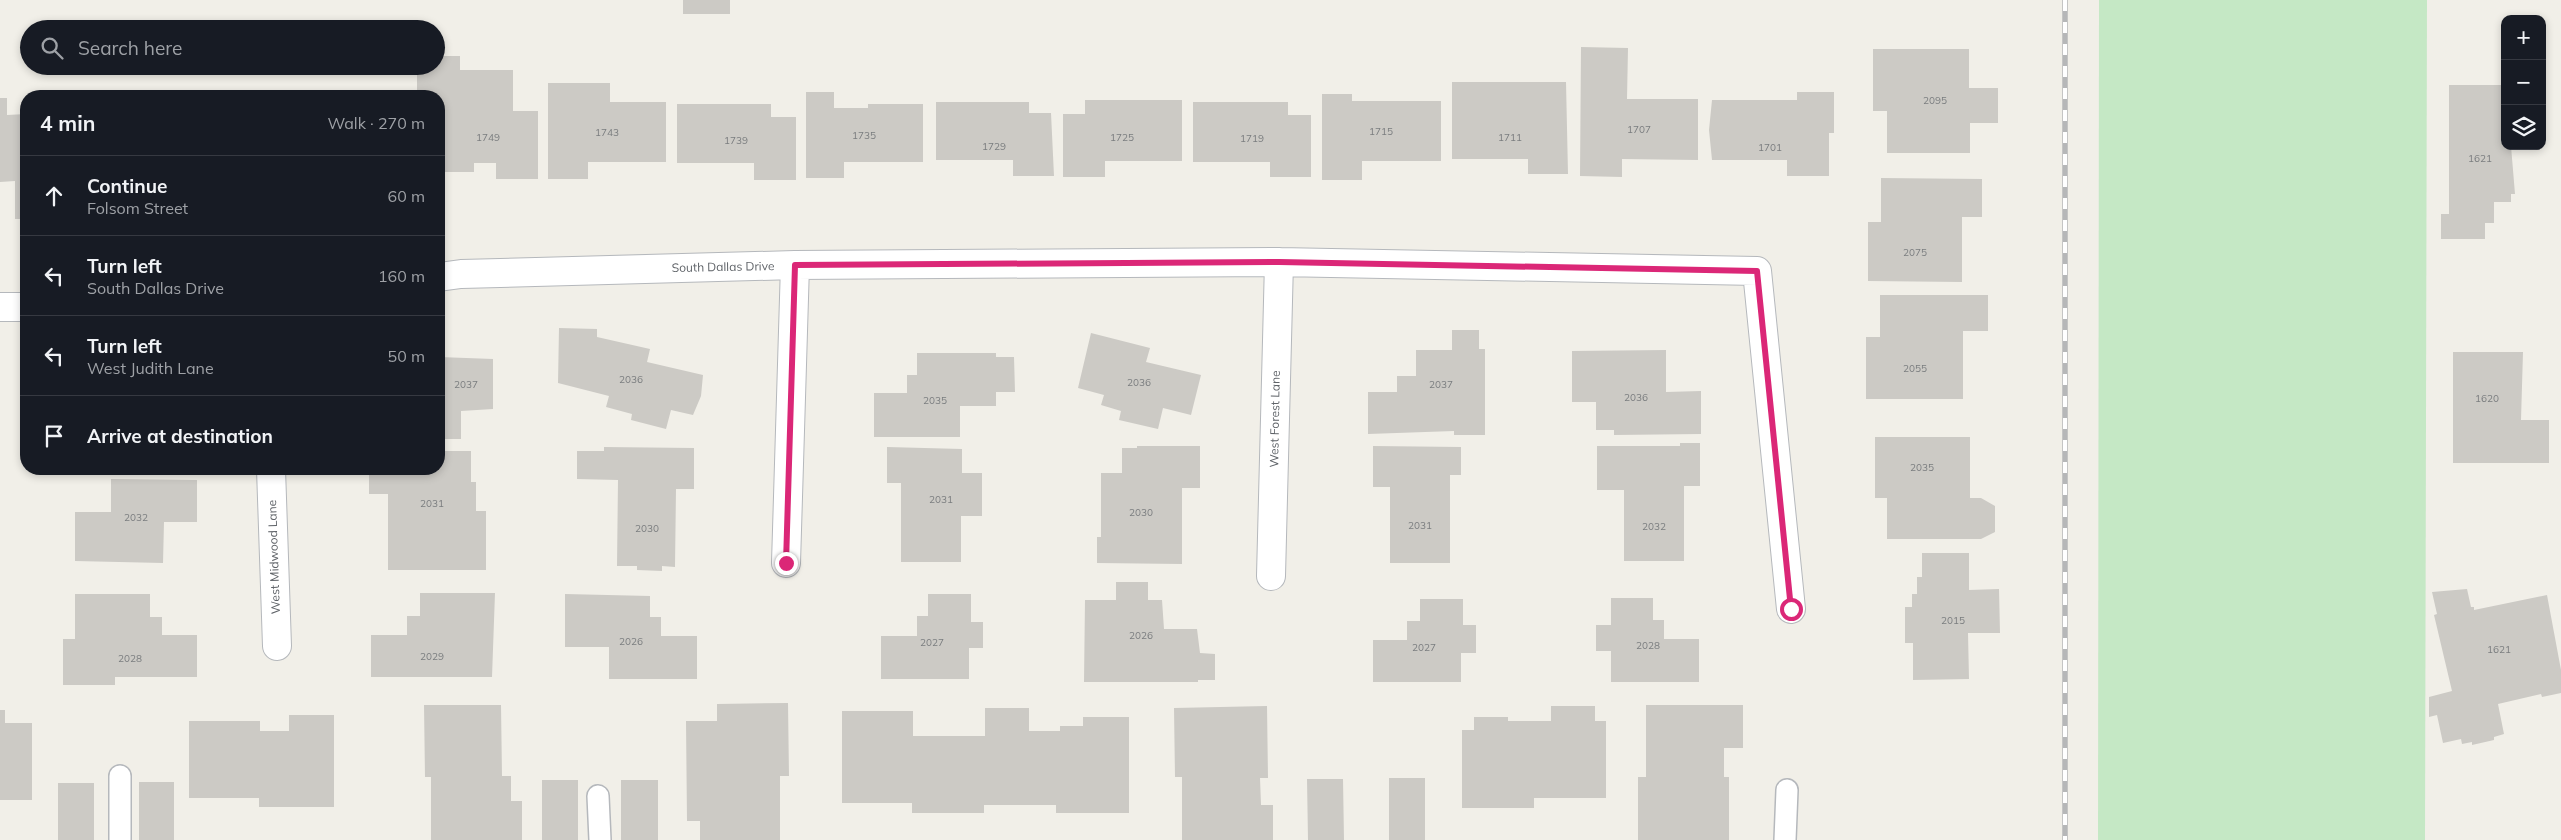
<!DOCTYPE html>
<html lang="en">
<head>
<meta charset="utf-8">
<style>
  :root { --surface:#171b24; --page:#20242c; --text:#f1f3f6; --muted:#9ea1a6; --line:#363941 }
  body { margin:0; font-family:Mulish,sans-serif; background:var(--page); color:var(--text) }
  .controls { position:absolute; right:15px; top:15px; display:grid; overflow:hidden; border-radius:10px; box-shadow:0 2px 8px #0003 }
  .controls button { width:45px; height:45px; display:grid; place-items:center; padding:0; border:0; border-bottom:1px solid var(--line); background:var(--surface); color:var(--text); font:25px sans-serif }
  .stop { position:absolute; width:15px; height:15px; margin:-11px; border:4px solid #db2777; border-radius:50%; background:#fff }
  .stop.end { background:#db2777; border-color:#fff; box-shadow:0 1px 5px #0008 }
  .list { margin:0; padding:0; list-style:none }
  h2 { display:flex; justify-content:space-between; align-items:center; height:65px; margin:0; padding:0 20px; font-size:21px }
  h2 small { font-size:16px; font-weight:400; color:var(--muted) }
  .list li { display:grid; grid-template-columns:32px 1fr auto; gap:15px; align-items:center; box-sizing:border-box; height:80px; padding:0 20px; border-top:1px solid var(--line) }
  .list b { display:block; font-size:19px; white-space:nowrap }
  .list p { margin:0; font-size:16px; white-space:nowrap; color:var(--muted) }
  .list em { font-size:16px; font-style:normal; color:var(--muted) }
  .icon { flex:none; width:28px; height:28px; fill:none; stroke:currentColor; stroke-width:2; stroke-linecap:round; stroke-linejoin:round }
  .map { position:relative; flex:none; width:2561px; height:840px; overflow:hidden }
  .search { position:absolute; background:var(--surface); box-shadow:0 2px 8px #0003; left:20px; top:20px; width:425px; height:55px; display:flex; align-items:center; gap:12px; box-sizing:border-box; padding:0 18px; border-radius:28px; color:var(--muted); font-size:19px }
  .panel { position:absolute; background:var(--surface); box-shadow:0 2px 8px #0003; left:20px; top:90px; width:425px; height:385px; border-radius:20px }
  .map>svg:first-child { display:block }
  .green { fill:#c5e8c5 }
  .building { fill:#cccac5 }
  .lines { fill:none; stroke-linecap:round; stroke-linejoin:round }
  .lane-casing { stroke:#b5b8bc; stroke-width:24 }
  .street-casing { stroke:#b5b8bc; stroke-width:30 }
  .lane { stroke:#fff; stroke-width:21 }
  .street { stroke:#fff; stroke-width:28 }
  .rail-casing { stroke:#b6b7b8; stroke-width:5.5 }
  .rail { stroke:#fff; stroke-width:4; stroke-dasharray:11; stroke-linecap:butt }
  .route { stroke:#db2777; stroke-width:6 }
  .labels { text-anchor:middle; stroke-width:5; stroke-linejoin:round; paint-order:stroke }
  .number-label { font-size:10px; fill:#7a7d7f }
  .street-label { font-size:12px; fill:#5f6368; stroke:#fff }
</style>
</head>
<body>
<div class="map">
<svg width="2561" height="840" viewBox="0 0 2561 840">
  <rect width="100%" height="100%" fill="#f1efe8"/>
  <!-- green -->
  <path class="green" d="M2099 0H2427L2425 840H2098Z"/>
  <!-- building -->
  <path class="building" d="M683 0H730V14H683Z
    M1581 47 1628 48 1627 99H1698V160L1622 159V177L1580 176Z
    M1873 49H1969V88H1998V123H1970V153H1887V111H1873Z
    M436 56H460V70H513V111H538V179H496V163H474V172H443V163H439V96H417V66H436Z
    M1452 82H1566L1568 174H1528V159H1452Z
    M548 83H610V102H666V162H588V179H548Z
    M2449 85H2505V146H2511L2515 194H2511V202H2494V223H2485V239H2441V214H2449Z
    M2542 85H2545V129H2542Z
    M806 92H834V108H868V104H923V162H844V178H806Z
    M1797 92H1834V133H1829V176H1787V160H1712L1709 130 1712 100H1797Z
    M195 93H230V96H195Z
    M1322 94H1352V101H1441V161H1362V180H1322Z
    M0 98H7V115L26 114V219H15V181L0 182Z
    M1085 100H1182V161H1105V177H1063V114H1085Z
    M936 102H1029V113H1051L1054 176H1013V160H936Z
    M1193 102H1288V115H1311V177H1270V162H1193Z
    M677 104H771V117H796V180H754V163H677Z
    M1881 178 1982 179V217H1962V282L1868 281V222H1881Z
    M1880 295H1988V331H1963V399H1866V337H1880Z
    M559 328 597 329V337L650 349 647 362 703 375 701 396 693 415 671 410 666 429 631 420 632 414 606 407 609 396 558 383Z
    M1452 330H1479V349H1485V435H1454V431L1368 434V392H1397V376H1416V350H1452Z
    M1091 333 1150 348 1146 362 1201 375 1191 415 1163 408 1158 429 1119 420 1121 411 1101 405 1104 395 1078 388Z
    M1666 350V392L1701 391V434L1614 435V430H1596V402H1572V351Z
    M2453 352H2523L2521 420H2549V463H2453Z
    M917 353H996V357H1014L1015 392H996V406H960V437H874V393H907V375H917Z
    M439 357 493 359V409L461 411V439H439Z
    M1875 437H1970V498H1981L1995 506V532L1981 539H1887V498H1875Z
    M1680 443H1700V486H1684V561H1624V490H1597V446H1680Z
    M1137 446H1200V488H1182V564L1097 563V537H1101V473H1122V448H1137Z
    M1373 446 1461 447V475H1450V563H1390V487H1373Z
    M604 447 694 448V489H676L675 567 662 566V571L637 570V566H617L618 480 577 479V451H604Z
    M887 447 962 449V473H982V516H961V562H901V483H887Z
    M439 451H471V482H476V511H486V570H388V494H369V469H439Z
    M111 479 197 480V522H164L163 563 75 561V512H111Z
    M1922 553H1969V590L1999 589 2000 633H1968L1969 679 1913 680V643H1905V607H1912V594H1917V577H1922Z
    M1116 582H1148V600H1162L1164 629H1197L1200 653 1215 654V680H1198V682H1084L1085 600H1116Z
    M2467 589 2471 607H2474V610L2547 595 2561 670V693L2542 697 2541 694 2498 704 2504 734 2494 737V740L2472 745V742L2462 744 2461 739 2443 743 2437 715 2429 717V697L2452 691 2434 615 2437 614 2432 592Z
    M420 593H495L492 677H371V635H407V616H420Z
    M75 594H150V617H162V635H197V677H115V685H63V639H75Z
    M565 594 650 596V617H661V636H697V679H609V647H565Z
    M928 594H971V622H983V648H969V679H881V636H917V616H928Z
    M1611 598H1653V620H1664V639H1699V682H1611V651H1596V625H1611Z
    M1420 599H1463V625H1476V653H1461V682H1373V640H1407V621H1420Z
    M788 703 789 776H780V840H700V821H687L686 721H717V704Z
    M424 705H501L502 776H511V801H522V840H431V777H425Z
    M1646 705H1743V748H1724V777H1729V840H1638V777H1646Z
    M1267 706 1268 778H1260L1261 805H1273V840H1182V777H1175L1174 708Z
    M1551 706H1595V721H1606V798H1534V808H1462V730H1474V717H1508V721H1551Z
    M985 708H1029V731H1060V726H1083V717H1129V813H1056V805H984V813H912V803H842V711H913V736H985Z
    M0 710H5V723H32V800H0Z
    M289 715H334V807H259V798H189V721H260V731H289Z
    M1389 778H1425V840H1389Z
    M1307 779H1343L1344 840H1308Z
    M542 780H578V840H542Z
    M621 780H658V840H621Z
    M139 782H174V840H139Z
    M58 783H94V840H58Z"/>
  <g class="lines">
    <defs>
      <path id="lane" d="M120 776V840
        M598 796 600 840
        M1785 840 1787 790"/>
      <path id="street" d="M439 277 461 274 795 265 1279 262 1757 271 1791 609
        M0 307H26
        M271 469 277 646
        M786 563 795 265
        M1271 576 1279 262"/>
    </defs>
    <!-- lane casing -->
    <use href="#lane" class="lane-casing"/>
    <!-- street casing -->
    <use href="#street" class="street-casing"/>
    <!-- lane -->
    <use href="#lane" class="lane"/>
    <!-- street -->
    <use href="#street" class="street"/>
    <defs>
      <path id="rail" d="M2065 0V840"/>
    </defs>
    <!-- rail casing -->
    <use href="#rail" class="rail-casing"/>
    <!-- rail -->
    <use href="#rail" class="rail"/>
  </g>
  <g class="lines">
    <!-- route -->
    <path class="route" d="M786 563 795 265 1279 262 1757 271 1791 609"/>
  </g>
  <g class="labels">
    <!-- number labels -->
    <g class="number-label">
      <text x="1935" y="104">2095</text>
      <text x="1639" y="133">1707</text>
      <text x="1381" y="135">1715</text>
      <text x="607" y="136">1743</text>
      <text x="864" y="139">1735</text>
      <text x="488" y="141">1749</text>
      <text x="1122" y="141">1725</text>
      <text x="1510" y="141">1711</text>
      <text x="1252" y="142">1719</text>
      <text x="736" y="144">1739</text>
      <text x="994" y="150">1729</text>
      <text x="1770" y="151">1701</text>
      <text x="2480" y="162">1621</text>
      <text x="1915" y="256">2075</text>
      <text x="1915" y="372">2055</text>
      <text x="631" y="383">2036</text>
      <text x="1139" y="386">2036</text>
      <text x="466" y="388">2037</text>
      <text x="1441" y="388">2037</text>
      <text x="1636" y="401">2036</text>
      <text x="2487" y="402">1620</text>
      <text x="935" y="404">2035</text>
      <text x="1922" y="471">2035</text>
      <text x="941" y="503">2031</text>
      <text x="432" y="507">2031</text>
      <text x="1141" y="516">2030</text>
      <text x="136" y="521">2032</text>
      <text x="1420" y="529">2031</text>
      <text x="1654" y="530">2032</text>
      <text x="647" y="532">2030</text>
      <text x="1953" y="624">2015</text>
      <text x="1141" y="639">2026</text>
      <text x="631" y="645">2026</text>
      <text x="932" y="646">2027</text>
      <text x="1648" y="649">2028</text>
      <text x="1424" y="651">2027</text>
      <text x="2499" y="653">1621</text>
      <text x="432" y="660">2029</text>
      <text x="130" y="662">2028</text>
    </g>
    <!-- street labels -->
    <g class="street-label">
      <text transform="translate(723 267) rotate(-1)" y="4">South Dallas Drive</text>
      <text transform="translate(1275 419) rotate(-89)" y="4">West Forest Lane</text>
      <text transform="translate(274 557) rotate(-92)" y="4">West Midwood Lane</text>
    </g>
  </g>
</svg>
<div class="controls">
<button>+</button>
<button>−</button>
<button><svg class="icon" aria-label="layers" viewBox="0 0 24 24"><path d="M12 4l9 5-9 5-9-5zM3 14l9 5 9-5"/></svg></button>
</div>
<div class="stop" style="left:1791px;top:609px"></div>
<div class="stop end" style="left:786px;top:563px"></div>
<div class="search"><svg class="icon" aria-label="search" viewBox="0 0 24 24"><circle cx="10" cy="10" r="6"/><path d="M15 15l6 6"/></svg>Search here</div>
<section class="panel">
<h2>4 min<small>Walk · 270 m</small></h2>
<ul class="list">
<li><svg class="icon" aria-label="ahead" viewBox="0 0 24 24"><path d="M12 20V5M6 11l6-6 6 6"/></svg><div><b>Continue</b><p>Folsom Street</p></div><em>60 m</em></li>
<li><svg class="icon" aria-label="left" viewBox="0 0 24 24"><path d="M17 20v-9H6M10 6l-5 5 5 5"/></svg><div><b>Turn left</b><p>South Dallas Drive</p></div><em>160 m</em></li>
<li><svg class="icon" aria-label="left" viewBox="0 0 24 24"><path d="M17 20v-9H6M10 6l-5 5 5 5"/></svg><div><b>Turn left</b><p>West Judith Lane</p></div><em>50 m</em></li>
<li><svg class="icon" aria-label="arrive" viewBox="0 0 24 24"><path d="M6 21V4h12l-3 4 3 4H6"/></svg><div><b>Arrive at destination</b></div></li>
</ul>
</section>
</div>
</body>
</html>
